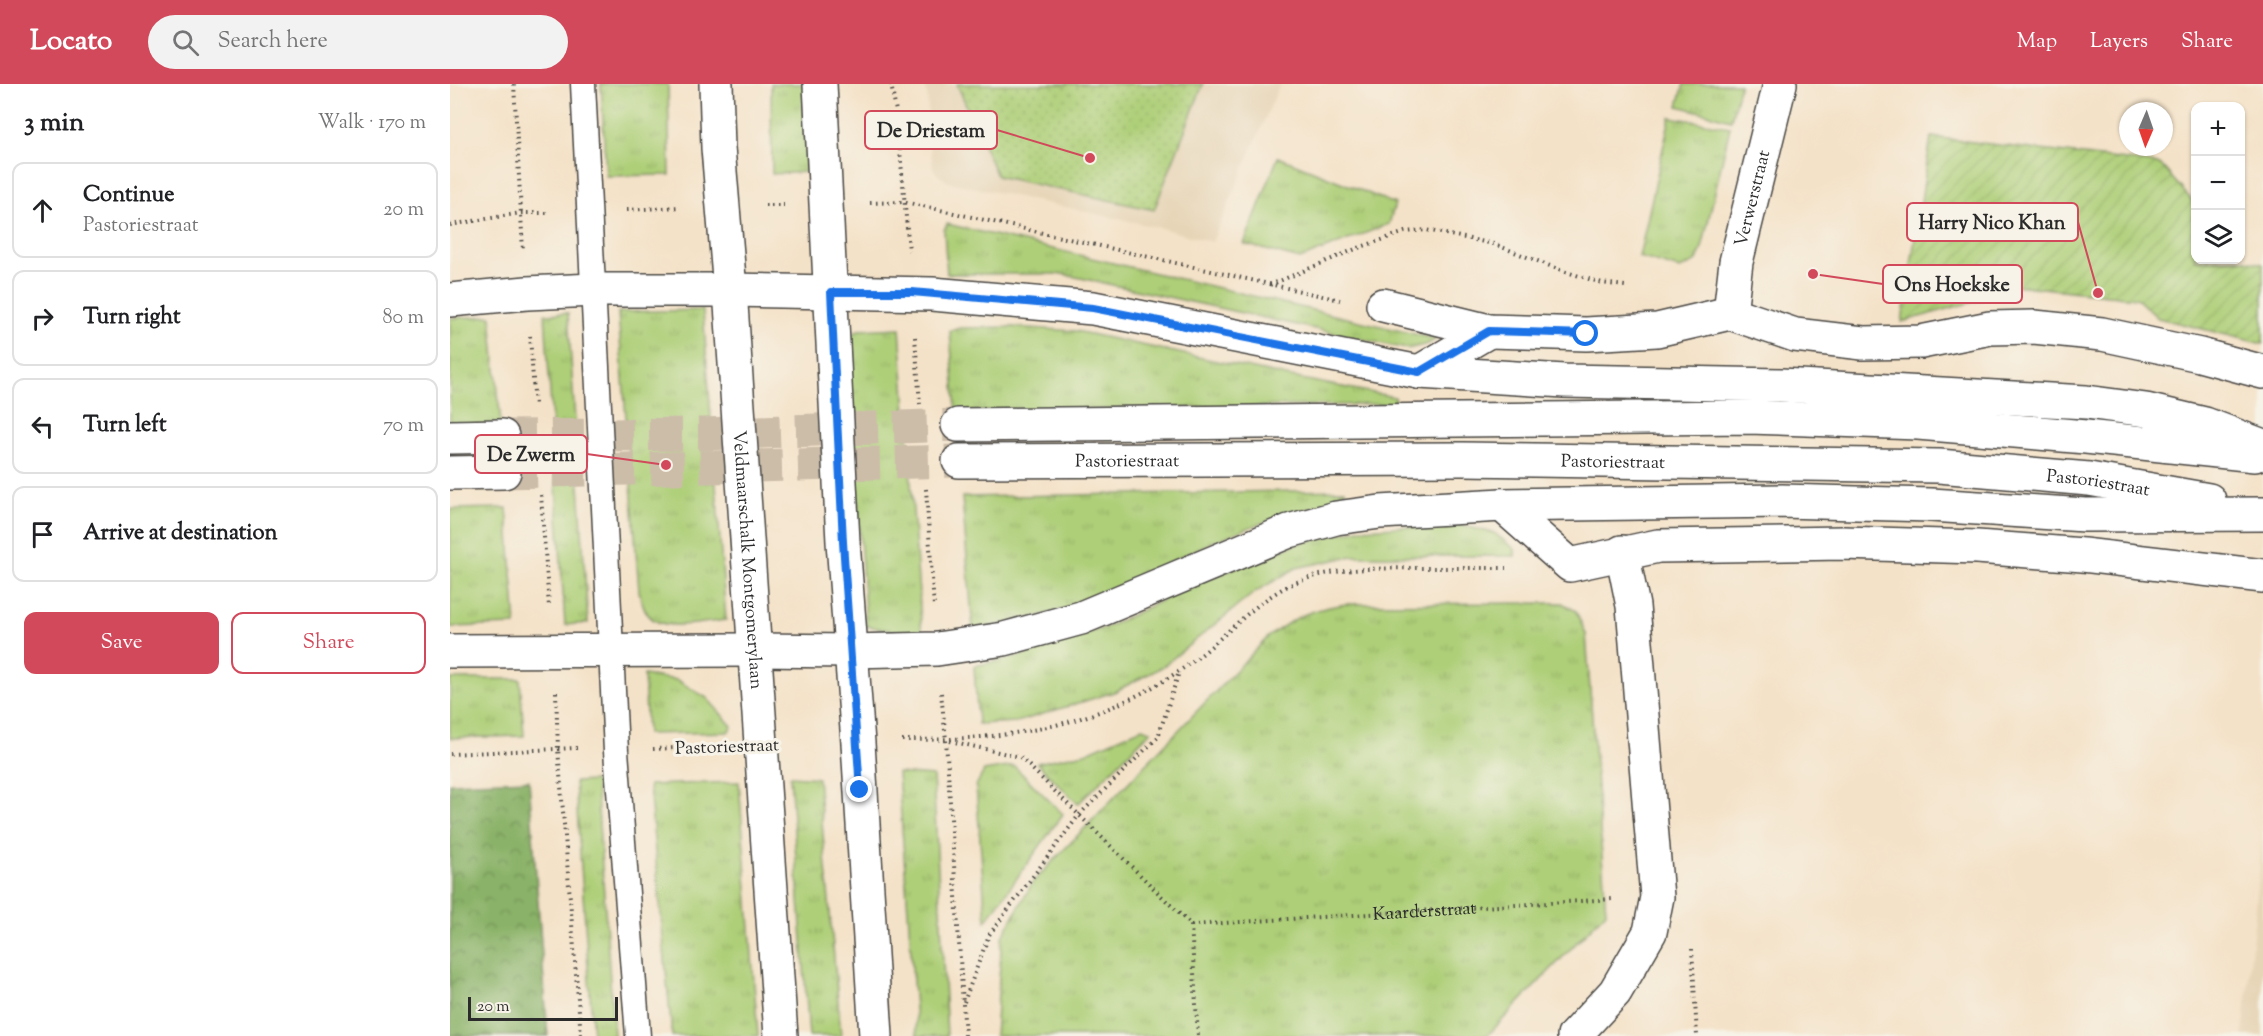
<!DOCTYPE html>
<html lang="en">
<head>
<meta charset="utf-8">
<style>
  :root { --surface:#fff; --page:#f2f2f2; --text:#202124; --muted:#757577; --line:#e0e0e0; --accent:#d1495b }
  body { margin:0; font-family:"Sorts Mill Goudy",serif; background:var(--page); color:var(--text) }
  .controls { position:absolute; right:18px; top:18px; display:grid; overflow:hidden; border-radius:12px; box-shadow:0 2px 4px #0004 }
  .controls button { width:54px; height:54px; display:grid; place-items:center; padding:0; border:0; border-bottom:2px solid var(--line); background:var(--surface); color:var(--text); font:30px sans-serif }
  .compass { position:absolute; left:1669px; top:18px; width:54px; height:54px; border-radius:50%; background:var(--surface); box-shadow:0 2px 4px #0004; rotate:182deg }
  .scale { position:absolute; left:18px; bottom:15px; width:150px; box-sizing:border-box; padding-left:6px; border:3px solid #2b2b2b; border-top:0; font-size:16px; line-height:21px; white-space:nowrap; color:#2b2b2b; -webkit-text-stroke:4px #f7f3e8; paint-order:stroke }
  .stop { position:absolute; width:18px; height:18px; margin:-14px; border:4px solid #1a73e8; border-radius:50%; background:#fff }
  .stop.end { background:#1a73e8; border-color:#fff; box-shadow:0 2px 6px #0008 }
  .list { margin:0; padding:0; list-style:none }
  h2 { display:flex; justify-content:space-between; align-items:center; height:78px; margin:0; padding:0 24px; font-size:26px }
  h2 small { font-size:20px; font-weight:400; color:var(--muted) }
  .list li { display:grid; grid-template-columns:39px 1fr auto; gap:18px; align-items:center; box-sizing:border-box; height:96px; margin:0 12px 12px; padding:0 12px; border:2px solid var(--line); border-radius:12px }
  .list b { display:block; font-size:22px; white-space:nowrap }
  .list p { margin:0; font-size:20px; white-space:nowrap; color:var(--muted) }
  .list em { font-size:20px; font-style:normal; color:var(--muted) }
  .actions { display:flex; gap:12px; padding:18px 24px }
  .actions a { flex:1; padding:14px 0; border:2px solid var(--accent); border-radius:12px; text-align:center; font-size:21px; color:var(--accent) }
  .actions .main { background:var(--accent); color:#fff }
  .icon { flex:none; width:33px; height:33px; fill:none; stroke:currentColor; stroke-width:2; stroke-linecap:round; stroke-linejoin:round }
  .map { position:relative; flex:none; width:1813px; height:952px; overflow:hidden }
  header { display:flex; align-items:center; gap:36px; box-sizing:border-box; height:84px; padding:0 30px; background:var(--accent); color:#fff }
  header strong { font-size:28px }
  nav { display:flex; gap:33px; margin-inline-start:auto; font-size:21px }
  .search { width:420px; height:54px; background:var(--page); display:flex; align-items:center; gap:15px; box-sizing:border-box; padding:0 21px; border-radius:33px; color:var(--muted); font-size:22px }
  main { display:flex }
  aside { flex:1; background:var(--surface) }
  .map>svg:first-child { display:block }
  .built { fill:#e7d5b7 }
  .grass { fill:url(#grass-tufts); stroke:#6c7d52; stroke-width:1.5 }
  .forest { fill:url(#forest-crowns); stroke:#5a6e4a; stroke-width:1.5 }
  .park { fill:url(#park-dots); stroke:#6c7d52; stroke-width:1.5 }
  .garden { fill:url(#garden-furrows); stroke:#6c7d52; stroke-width:1.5 }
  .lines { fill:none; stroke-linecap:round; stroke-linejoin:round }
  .primary-tunnel { stroke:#ccbda9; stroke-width:33; stroke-dasharray:33 16; stroke-linecap:butt }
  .lane-casing { stroke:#494643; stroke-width:27 }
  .street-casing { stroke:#494643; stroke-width:36 }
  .secondary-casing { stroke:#494643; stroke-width:36 }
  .primary-casing { stroke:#494643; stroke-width:36 }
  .path { stroke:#494643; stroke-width:4; stroke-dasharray:1.5 4.5; stroke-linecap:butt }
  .lane { stroke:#fff; stroke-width:24 }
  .street { stroke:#fff; stroke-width:33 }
  .secondary { stroke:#fff; stroke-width:33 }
  .primary { stroke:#fff; stroke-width:33 }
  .route { stroke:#1a73e8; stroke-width:8 }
  .labels { text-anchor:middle; stroke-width:6; stroke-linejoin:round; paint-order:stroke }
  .street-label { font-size:18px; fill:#2b2b2b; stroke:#f7f3e8 }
  .leader { fill:none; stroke:#d1495b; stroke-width:2 }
  .callout-dot { fill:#d1495b; stroke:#f7f3e8; stroke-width:2 }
  .callout { fill:#f7f3e8; stroke:#d1495b; stroke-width:2 }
  .callout-label { font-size:20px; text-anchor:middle; font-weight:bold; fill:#2b2b2b }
</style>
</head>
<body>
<header>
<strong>Locato</strong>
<div class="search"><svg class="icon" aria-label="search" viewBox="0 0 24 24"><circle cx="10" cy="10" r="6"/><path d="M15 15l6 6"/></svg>Search here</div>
<nav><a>Map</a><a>Layers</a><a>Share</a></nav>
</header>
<main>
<aside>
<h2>3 min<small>Walk · 170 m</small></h2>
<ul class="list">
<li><svg class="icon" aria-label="ahead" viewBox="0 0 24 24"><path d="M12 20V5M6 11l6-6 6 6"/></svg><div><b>Continue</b><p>Pastoriestraat</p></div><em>20 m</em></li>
<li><svg class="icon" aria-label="right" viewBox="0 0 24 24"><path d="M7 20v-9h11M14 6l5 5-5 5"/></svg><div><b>Turn right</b></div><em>80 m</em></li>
<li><svg class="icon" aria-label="left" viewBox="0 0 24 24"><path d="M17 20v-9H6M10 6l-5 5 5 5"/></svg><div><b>Turn left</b></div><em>70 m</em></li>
<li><svg class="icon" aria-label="arrive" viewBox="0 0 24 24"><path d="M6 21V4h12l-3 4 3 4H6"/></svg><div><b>Arrive at destination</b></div></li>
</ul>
<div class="actions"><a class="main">Save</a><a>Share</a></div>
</aside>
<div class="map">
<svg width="1813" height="952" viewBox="0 0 1813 952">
  <defs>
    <pattern id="grass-tufts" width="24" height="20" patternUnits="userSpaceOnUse" patternTransform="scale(1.5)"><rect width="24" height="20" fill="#aecf78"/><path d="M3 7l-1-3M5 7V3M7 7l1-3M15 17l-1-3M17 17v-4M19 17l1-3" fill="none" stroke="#96b268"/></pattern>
    <pattern id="forest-crowns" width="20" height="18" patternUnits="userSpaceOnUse" patternTransform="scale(1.5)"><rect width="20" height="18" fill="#8ab268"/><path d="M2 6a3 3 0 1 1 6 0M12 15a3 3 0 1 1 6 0" fill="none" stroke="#719156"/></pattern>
    <pattern id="park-dots" width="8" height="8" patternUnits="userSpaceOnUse" patternTransform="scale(1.5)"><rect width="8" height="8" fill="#aecf78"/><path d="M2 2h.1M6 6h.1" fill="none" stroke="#96b268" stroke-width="1.8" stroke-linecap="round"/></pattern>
    <pattern id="garden-furrows" width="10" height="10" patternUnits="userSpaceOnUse" patternTransform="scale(1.5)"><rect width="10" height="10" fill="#aecf78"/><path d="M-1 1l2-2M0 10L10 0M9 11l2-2" fill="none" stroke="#96b268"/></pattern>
  </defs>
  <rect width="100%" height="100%" fill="#f7f3e8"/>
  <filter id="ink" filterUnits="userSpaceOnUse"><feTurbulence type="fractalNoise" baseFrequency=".0167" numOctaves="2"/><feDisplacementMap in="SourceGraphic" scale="12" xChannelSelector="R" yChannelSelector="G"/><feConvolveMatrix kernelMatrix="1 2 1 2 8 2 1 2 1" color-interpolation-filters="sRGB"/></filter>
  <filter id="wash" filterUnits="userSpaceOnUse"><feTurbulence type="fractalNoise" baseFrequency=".008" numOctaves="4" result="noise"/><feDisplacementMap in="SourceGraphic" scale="24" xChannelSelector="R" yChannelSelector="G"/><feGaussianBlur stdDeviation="1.35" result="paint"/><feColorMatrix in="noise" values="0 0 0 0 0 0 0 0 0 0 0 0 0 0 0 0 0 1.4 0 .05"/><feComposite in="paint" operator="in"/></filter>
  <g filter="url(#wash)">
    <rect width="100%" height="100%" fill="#f4e2c8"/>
    <!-- built -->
    <path class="built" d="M474 0H830L762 158 711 144 499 98 488 91 483 84 480 64 477 12Z
      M1813 752V952H1793Z"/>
    <!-- grass -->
    <path class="grass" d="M151 0H218L220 91 156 92Z
      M321 0H355L356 88 322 90Z
      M1234 0H1290L1281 36 1228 22Z
      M1220 33 1280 43 1252 164 1247 177 1230 185 1189 173Z
      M828 73 945 120 939 140 850 175 794 160Z
      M497 140 986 255 978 260 957 265 612 190H497L494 146Z
      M253 226 276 536C258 538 220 546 204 536 194 530 192 517 189 507L168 228Z
      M118 229 138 539 115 541 95 230Z
      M41 232 51 341H0V234Z
      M564 243 626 247 841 293 945 313V320L506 328 500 247 510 244Z
      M450 244 472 552 416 542 397 255 408 246Z
      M895 406 896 416C836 428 778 449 724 476 708 484 693 495 676 503 628 526 574 535 523 546L512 413Z
      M57 424 66 541 0 543V425Z
      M1006 440 1044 449 1065 465V472H903L846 484 805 508 712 583 664 608 567 638 528 640 524 582 578 570 659 542 752 497 843 461 909 445Z
      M1112 519 1126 527 1136 550 1156 828 1037 952H545L552 853 583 798 818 553C848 531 859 526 896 520Z
      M194 591 227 596 257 614 282 642 278 648 197 650Z
      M0 595H70L74 652 0 654Z
      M692 644 701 647 628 720 587 679 635 669Z
      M564 682 613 730 536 837 526 702 534 687Z
      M448 689 483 692 497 952H467Z
      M340 692 368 694 391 952H359Z
      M146 697 164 952H143L125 698Z
      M289 698 308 952H222L199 701Z"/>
    <!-- forest -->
    <path class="forest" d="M79 696 98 952H0V699Z"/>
    <!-- park -->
    <path class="park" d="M507 0H753L704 126 547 92Z"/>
    <!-- garden -->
    <path class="garden" d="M1481 53 1710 80 1745 120 1746 176 1791 175 1813 180V260L1708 234 1686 214 1545 199 1533 215 1452 238Z"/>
  </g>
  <g filter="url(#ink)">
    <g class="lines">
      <!-- primary-tunnel -->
      <path class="primary-tunnel" d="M52 352 254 350 508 341
        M54 388 509 377"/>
      <defs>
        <path id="lane" d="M133 0 166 667 188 952"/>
        <g id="street">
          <path d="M933 221 1039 247 1136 250 1207 246 1280 229 1345 251 1413 259 1471 258 1540 244 1584 243 1652 250 1750 271 1813 288"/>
          <path id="s2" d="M1280 229 1286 178 1330 0"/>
          <path d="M969 288 1039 247"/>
          <path d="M1052 421 1120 481 1208 462 1393 459 1527 463 1633 471 1813 492"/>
          <path d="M1124 952 1165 908 1200 848 1207 813 1183 522 1172 468"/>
        </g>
        <g id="secondary">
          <path id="s3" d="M266 0 268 64 280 206 331 952"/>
          <path d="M370 0 393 458 408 659 426 952"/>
        </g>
        <g id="primary">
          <path d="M0 216 77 209 144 206H280L482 210 643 224 969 288 1114 297 1331 301 1636 318 1696 326 1755 340 1813 362"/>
          <path d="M508 341 1299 333 1468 339 1636 353 1805 371"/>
          <path d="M0 353 52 352"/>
          <path id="s4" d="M509 377 1013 375 1489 382 1639 395 1759 416"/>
          <path d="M0 389 54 388"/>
          <path d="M0 567 304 566 401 567 487 565 554 555 631 534 839 447 886 434 930 428 1052 421 1332 417 1481 421 1635 431 1813 430"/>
        </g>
      </defs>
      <!-- lane casing -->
      <use href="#lane" class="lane-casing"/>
      <!-- street casing -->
      <use href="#street" class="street-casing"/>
      <!-- secondary casing -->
      <use href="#secondary" class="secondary-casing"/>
      <!-- primary casing -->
      <use href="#primary" class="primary-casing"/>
      <!-- path -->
      <g class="path">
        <path d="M64 0 73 167"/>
        <path d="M441 0 447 33 459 167"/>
        <path d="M420 119 455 118 890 216"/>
        <path d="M315 121H334"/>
        <path d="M177 126 229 123"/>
        <path d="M0 141 71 129H100"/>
        <path d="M820 201 908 164 955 148 976 146 1044 160 1113 187 1152 199 1175 202"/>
        <path d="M80 252 85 323"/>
        <path d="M465 253 470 320"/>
        <path d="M476 405 484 523"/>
        <path d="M91 411 99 523"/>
        <path d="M106 608 108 665 131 952"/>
        <path d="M491 609 496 656 515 952"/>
        <path d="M452 656C554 656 642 645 729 587 767 563 796 524 836 503 876 483 922 485 965 484 996 484 1026 484 1056 484"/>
        <path d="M500 657 570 673 741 841 748 952"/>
        <path d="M203 665 267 662"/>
        <path d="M0 670 127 664"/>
        <path id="s1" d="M741 841 1163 815"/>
        <path d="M1242 865 1247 952"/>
        <path d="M514 918 539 851 629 731 708 653 729 588"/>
      </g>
      <!-- lane -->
      <use href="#lane" class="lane"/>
      <!-- street -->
      <use href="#street" class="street"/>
      <!-- secondary -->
      <use href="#secondary" class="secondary"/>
      <!-- primary -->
      <use href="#primary" class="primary"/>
    </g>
  </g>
  <g class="lines" filter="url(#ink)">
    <!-- route -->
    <path class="route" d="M410 706 393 458 381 208H462L643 224 969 288 1039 247 1136 250"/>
  </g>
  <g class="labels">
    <!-- street labels -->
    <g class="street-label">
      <text dy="6" stroke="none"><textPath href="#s2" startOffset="117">Verwerstraat</textPath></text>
      <text dy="6" stroke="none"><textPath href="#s4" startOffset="168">Pastoriestraat</textPath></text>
      <text dy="6" stroke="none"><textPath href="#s4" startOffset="654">Pastoriestraat</textPath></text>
      <text dy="6" stroke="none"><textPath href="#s4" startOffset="1140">Pastoriestraat</textPath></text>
      <text dy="6" stroke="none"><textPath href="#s3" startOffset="477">Veldmaarschalk Montgomerylaan</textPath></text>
      <text transform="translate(277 662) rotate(-2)" y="6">Pastoriestraat</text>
      <text dy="6" stroke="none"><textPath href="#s1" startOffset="234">Kaarderstraat</textPath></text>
    </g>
  </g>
  <!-- callouts -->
  <path class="leader" d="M640 74L547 46M1648 209L1628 138M1363 190L1433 200M216 381L137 370"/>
  <g class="callout-dot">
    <circle cx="640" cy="74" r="6"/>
    <circle cx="1648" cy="209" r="6"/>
    <circle cx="1363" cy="190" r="6"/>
    <circle cx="216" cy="381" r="6"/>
  </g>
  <g class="callout">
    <rect x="415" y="27" width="132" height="38" rx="6"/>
    <rect x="1457" y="119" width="171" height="38" rx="6"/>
    <rect x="1433" y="181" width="139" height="38" rx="6"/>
    <rect x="25" y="351" width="112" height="38" rx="6"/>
  </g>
  <g class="callout-label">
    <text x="481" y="53">De Driestam</text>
    <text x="1542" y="145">Harry Nico Khan</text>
    <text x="1502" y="207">Ons Hoekske</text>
    <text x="81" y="377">De Zwerm</text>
  </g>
</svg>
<div class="controls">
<button>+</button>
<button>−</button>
<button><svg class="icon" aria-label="layers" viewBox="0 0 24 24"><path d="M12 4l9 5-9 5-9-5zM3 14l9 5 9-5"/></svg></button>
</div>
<svg class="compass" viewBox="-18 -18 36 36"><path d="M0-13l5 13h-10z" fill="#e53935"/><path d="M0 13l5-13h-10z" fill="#757577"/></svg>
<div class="scale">20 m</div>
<div class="stop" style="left:1136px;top:250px"></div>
<div class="stop end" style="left:410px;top:706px"></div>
</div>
</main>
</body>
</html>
